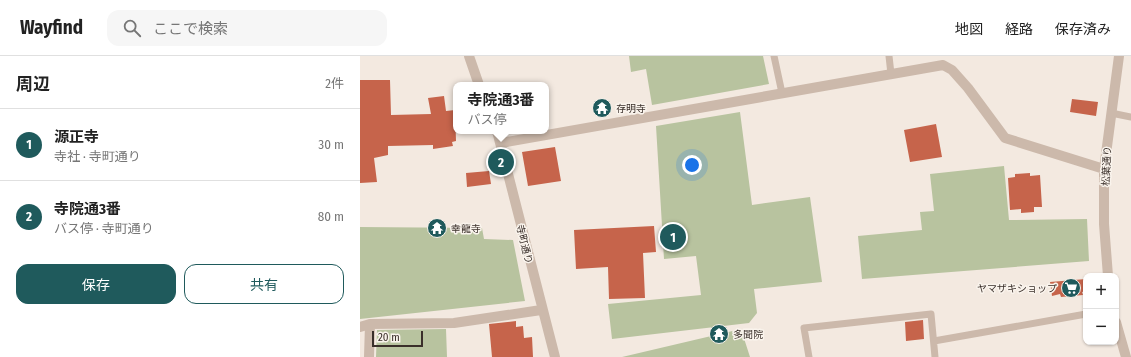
<!DOCTYPE html>
<html lang="ja">
<head>
<meta charset="utf-8">
<style>
  :root { --surface:#fff; --page:#f6f6f6; --text:#222; --muted:#767676; --line:#e0e0e0; --accent:#1f5a5c }
  body { margin:0; font-family:"Fira Sans Condensed","Noto Sans JP",sans-serif; background:var(--page); color:var(--text) }
  .controls { position:absolute; right:12px; bottom:12px; display:grid; overflow:hidden; border-radius:8px; box-shadow:0 1px 3px #0004 }
  .controls button { width:36px; height:36px; display:grid; place-items:center; padding:0; border:0; border-bottom:1px solid var(--line); background:var(--surface); color:var(--text); font:20px sans-serif }
  .scale { position:absolute; left:12px; bottom:10px; width:51px; box-sizing:border-box; padding-left:4px; border:2px solid #3a2f2a; border-top:0; font-size:11px; line-height:14px; white-space:nowrap; color:#3a2f2a; -webkit-text-stroke:3px #faf4ed; paint-order:stroke }
  .you { position:absolute; left:332px; top:109px; width:14px; height:14px; margin:-10px; border:3px solid #fff; border-radius:50%; background:#1a73e8; box-shadow:0 0 0 6px #1a73e833 }
  .badge { display:grid; place-items:center; width:26px; height:26px; border-radius:50%; background:var(--accent); color:#fff; font-size:13px; font-weight:700 }
  .pin { position:absolute; translate:-50% -50%; border:2px solid #fff; box-shadow:0 1px 4px #0006 }
  .popup { position:absolute; left:93px; top:26px; width:96px; height:52px; box-sizing:border-box; display:grid; place-content:center; border-radius:8px; background:var(--surface); filter:drop-shadow(0 1px 3px #0005); font-size:13px; white-space:nowrap; color:var(--muted) }
  .popup b { font-size:15px; color:var(--text) }
  .popup::after { content:''; position:absolute; left:50%; top:100%; margin-left:-8px; border:8px solid transparent; border-top-color:var(--surface) }
  .list { margin:0; padding:0; list-style:none }
  h2 { display:flex; justify-content:space-between; align-items:center; height:52px; margin:0; padding:0 16px; font-size:17px }
  h2 small { font-size:13px; font-weight:400; color:var(--muted) }
  .list li { display:grid; grid-template-columns:26px 1fr auto; gap:12px; align-items:center; box-sizing:border-box; height:72px; padding:0 16px; border-top:1px solid var(--line) }
  .list b { display:block; font-size:15px; white-space:nowrap }
  .list p { margin:0; font-size:13px; white-space:nowrap; color:var(--muted) }
  .list em { font-size:13px; font-style:normal; color:var(--muted) }
  .actions { display:flex; gap:8px; padding:12px 16px }
  .actions a { flex:1; padding:9px 0; border:1px solid var(--accent); border-radius:12px; text-align:center; font-size:14px; color:var(--accent) }
  .actions .main { background:var(--accent); color:#fff }
  .icon { flex:none; width:22px; height:22px; fill:none; stroke:currentColor; stroke-width:2; stroke-linecap:round; stroke-linejoin:round }
  .map { position:relative; flex:none; width:771px; height:301px; overflow:hidden }
  header { display:flex; align-items:center; gap:24px; box-sizing:border-box; height:56px; padding:0 20px; background:var(--surface); border-bottom:1px solid var(--line) }
  header strong { font-size:19px }
  nav { display:flex; gap:22px; margin-inline-start:auto; font-size:14px }
  .search { width:280px; height:36px; background:var(--page); display:flex; align-items:center; gap:10px; box-sizing:border-box; padding:0 14px; border-radius:12px; color:var(--muted); font-size:15px }
  main { display:flex }
  aside { flex:1; background:var(--surface) }
  .map>svg:first-child { display:block }
  .green { fill:#b8c39f }
  .building { fill:#c6644b }
  .lines { fill:none; stroke-linecap:round; stroke-linejoin:round }
  .service { stroke:#ccb9ab; stroke-width:7 }
  .minor { stroke:#ccb9ab; stroke-width:10 }
  .tertiary { stroke:#ccb9ab; stroke-width:10 }
  .labels { text-anchor:middle; stroke-width:3; stroke-linejoin:round; paint-order:stroke }
  .poi-label { font-size:10px; fill:#3a2f2a; stroke:#faf4ed; text-anchor:start }
  .street-label { font-size:10px; fill:#3a2f2a; stroke:#faf4ed }
</style>
</head>
<body>
<header>
<strong>Wayfind</strong>
<div class="search"><svg class="icon" aria-label="search" viewBox="0 0 24 24"><circle cx="10" cy="10" r="6"/><path d="M15 15l6 6"/></svg>ここで検索</div>
<nav><a>地図</a><a>経路</a><a>保存済み</a></nav>
</header>
<main>
<aside>
<h2>周辺<small>2件</small></h2>
<ul class="list">
<li><span class="badge">1</span><div><b>源正寺</b><p>寺社 · 寺町通り</p></div><em>30 m</em></li>
<li><span class="badge">2</span><div><b>寺院通3番</b><p>バス停 · 寺町通り</p></div><em>80 m</em></li>
</ul>
<div class="actions"><a class="main">保存</a><a>共有</a></div>
</aside>
<div class="map">
<svg width="771" height="301" viewBox="0 0 771 301">
  <rect width="100%" height="100%" fill="#f3e9e0"/>
  <!-- green -->
  <path class="green" d="M269 0H403L409 28 292 49 286 13 271 16Z
    M380 56 392 149 450 141 462 226 394 233 397 257 389 267 252 283 248 248 341 239 336 200 304 203 296 70Z
    M644 110 649 164 727 163 729 205 502 223 498 180 562 174 560 156 574 155 570 118Z
    M0 171 122 172 124 183 153 184 165 245 0 263Z
    M86 273 87 301H16L17 274Z
    M381 273 390 301H262Z"/>
  <!-- building -->
  <path class="building" d="M0 24H30L31 59 71 58 68 42 84 40 86 55 95 54 96 85 92 86 93 90 73 93V89L28 90V99L14 102 17 126 0 127Z
    M712 43 738 46 736 60 710 56Z
    M576 68 582 101 550 106 544 74Z
    M195 91 201 125 168 130 162 96Z
    M129 115 131 128 107 131 106 117Z
    M670 117V120L680 119 682 151H674V156L661 157V153L650 154 648 122 655 121V118Z
    M294 170 296 196 283 197 285 242 249 243 248 211 216 213 214 174Z
    M726 223V235L722 236 723 239 701 241 700 238 692 240 690 226Z
    M563 264 564 283 546 285 545 266Z
    M156 265V271L163 270 164 282 172 281 173 301H132L129 268Z"/>
  <g class="lines">
    <!-- service -->
    <path class="service" d="M414 0 422 37
      M529 0 531 18
      M751 57 771 61
      M574 285 726 258
      M449 301 444 272 571 258 575 301"/>
    <!-- minor -->
    <path class="minor" d="M109 0 119 29
      M137 75 195 301
      M141 87 583 9 592 14 608 32 645 82 744 113
      M0 271 10 268 94 267 181 254
      M9 301 10 268"/>
    <!-- tertiary -->
    <path class="tertiary" d="M748 220 744 168V113L759 0
      M756 266 766 301"/>
  </g>
  <!-- icons -->
  <defs>
    <symbol id="temple-disc" viewBox="-11 -11 22 22"><circle r="9.5" fill="#1f5a5c" stroke="#faf4ed"/><path d="M0-6L5-2H3V0L6.5 2.5H4V6H1.5V3h-3V6H-4V2.5H-6.5L-3 0V-2H-5Z" fill="#fff"/></symbol>
    <symbol id="supermarket-disc" viewBox="-11 -11 22 22"><circle r="9.5" fill="#1f5a5c" stroke="#faf4ed"/><path d="M-6-5.5h2.5l.6 2H6L4.5 2H-2.5L-4.4-4H-6ZM-1.5 3.2a1.3 1.3 0 1 0 .1 0ZM3 3.2a1.3 1.3 0 1 0 .1 0Z" fill="#fff"/></symbol>
  </defs>
  <g fill-rule="evenodd">
    <use href="#temple-disc" x="231" y="41" width="22" height="22"/>
    <use href="#temple-disc" x="66" y="161" width="22" height="22"/>
    <use href="#supermarket-disc" x="700" y="221" width="22" height="22"/>
    <use href="#temple-disc" x="348" y="267" width="22" height="22"/>
  </g>
  <g class="labels">
    <!-- poi labels -->
    <g class="poi-label">
      <text x="256" y="56">存明寺</text>
      <text x="91" y="176">幸龍寺</text>
      <text x="697" y="236" text-anchor="end">ヤマザキショップ</text>
      <text x="373" y="282">多聞院</text>
    </g>
    <!-- street labels -->
    <g class="street-label">
      <text transform="translate(746 110) rotate(-87)" y="4">松葉通り</text>
      <text transform="translate(165 188) rotate(76)" y="4">寺町通り</text>
    </g>
  </g>
</svg>
<div class="controls">
<button>+</button>
<button>−</button>
</div>
<div class="scale">20 m</div>
<div class="you"></div>
<div class="pin badge" style="left:313px;top:181px">1</div>
<div class="pin badge" style="left:141px;top:106px">2</div>
<div class="popup"><b>寺院通3番</b>バス停</div>
</div>
</main>
</body>
</html>
